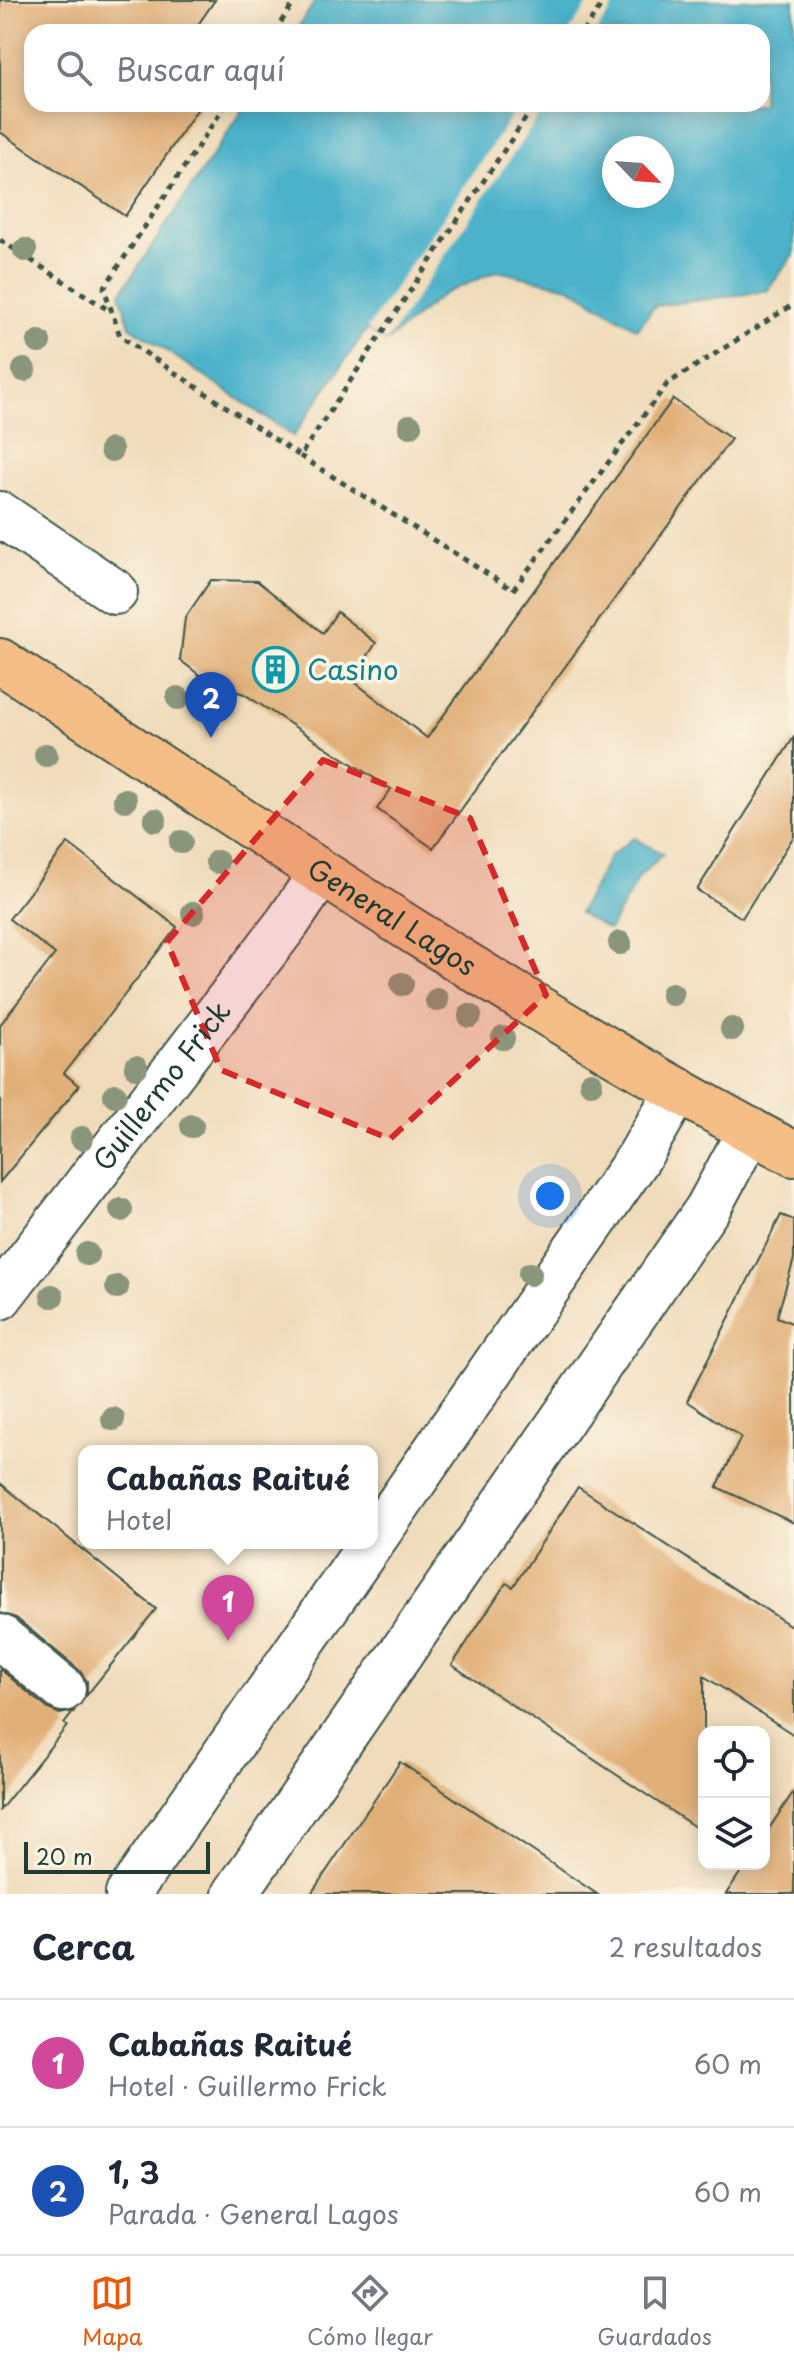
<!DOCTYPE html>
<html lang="es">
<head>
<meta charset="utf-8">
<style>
  :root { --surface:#fff; --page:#f2f2f3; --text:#1f2937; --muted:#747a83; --line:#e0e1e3; --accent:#ea580c }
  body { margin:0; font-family:"Playpen Sans",sans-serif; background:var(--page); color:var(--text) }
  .controls { position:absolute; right:24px; bottom:24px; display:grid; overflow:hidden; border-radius:16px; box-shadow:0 4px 20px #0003 }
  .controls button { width:72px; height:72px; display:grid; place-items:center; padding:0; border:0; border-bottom:2px solid var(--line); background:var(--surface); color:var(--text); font:40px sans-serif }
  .compass { position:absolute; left:602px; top:136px; width:72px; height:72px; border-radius:50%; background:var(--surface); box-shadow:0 4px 20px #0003; rotate:115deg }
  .scale { position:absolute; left:24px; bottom:20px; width:186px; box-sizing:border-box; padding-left:8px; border:4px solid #1f3d34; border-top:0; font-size:22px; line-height:28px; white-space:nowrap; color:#1f3d34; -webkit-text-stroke:6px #fcf5e5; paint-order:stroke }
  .you { position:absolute; left:550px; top:1196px; width:28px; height:28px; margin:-20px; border:6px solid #fff; border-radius:50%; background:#1a73e8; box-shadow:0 0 0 12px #1a73e833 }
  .badge { display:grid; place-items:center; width:52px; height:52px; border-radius:50%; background:var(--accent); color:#fff; font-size:26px; font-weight:700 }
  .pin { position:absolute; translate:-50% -66px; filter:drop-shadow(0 2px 4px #0008) }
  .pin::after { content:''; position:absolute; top:42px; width:28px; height:24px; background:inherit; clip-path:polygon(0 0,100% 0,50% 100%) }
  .popup { position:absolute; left:78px; top:1445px; width:300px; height:104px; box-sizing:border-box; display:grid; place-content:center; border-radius:16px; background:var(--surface); filter:drop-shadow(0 2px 6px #0005); font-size:26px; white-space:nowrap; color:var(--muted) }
  .popup b { font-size:30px; color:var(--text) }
  .popup::after { content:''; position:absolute; left:50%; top:100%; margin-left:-16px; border:16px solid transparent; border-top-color:var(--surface) }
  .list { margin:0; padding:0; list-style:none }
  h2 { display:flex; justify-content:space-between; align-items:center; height:104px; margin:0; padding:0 32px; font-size:34px }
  h2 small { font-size:26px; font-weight:400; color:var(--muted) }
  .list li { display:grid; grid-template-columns:52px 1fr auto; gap:24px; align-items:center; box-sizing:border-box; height:128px; padding:0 32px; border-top:2px solid var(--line) }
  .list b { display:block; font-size:30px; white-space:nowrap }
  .list p { margin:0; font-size:26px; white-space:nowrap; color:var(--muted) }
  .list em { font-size:26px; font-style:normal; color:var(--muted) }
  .icon { flex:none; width:44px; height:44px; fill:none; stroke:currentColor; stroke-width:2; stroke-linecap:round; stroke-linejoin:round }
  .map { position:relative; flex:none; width:794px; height:1894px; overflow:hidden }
  .search { position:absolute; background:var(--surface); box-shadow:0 4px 20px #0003; left:24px; right:24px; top:24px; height:88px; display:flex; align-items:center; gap:20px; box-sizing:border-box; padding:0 28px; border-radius:24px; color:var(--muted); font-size:30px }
  .sheet { height:360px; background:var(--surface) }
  nav { display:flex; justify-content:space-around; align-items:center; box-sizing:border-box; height:112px; border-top:2px solid var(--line); background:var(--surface); font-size:22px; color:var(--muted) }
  nav a { display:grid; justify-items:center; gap:4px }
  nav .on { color:var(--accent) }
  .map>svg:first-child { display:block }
  .water { fill:#4bb2ca; stroke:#35787f; stroke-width:2; fill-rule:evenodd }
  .pier { fill:#f0dcbb }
  .building { fill:#e1b079 }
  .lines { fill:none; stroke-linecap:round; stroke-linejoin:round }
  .minor-casing { stroke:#3e5548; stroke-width:48 }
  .major-casing { stroke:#3e5548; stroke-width:48 }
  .path { stroke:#3e5548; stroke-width:5; stroke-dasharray:6 6; stroke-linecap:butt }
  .minor { stroke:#fff; stroke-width:44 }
  .major { stroke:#f6be87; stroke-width:44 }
  .tree { fill:#8a967b }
  .marked { fill:#d62828; fill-opacity:0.2; stroke:#d62828; stroke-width:6; stroke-dasharray:16 10; stroke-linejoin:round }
  .labels { text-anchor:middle; stroke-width:7; stroke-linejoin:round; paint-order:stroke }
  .culture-label { font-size:28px; fill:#0d838f; stroke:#fcf5e5; text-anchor:start }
  .street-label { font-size:28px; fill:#1f3d34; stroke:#fcf5e5 }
</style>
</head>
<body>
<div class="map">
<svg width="794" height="1894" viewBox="0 0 794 1894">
  <rect width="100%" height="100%" fill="#fcf5e5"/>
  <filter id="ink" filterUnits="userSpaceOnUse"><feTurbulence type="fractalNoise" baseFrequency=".0125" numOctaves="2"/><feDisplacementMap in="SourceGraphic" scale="16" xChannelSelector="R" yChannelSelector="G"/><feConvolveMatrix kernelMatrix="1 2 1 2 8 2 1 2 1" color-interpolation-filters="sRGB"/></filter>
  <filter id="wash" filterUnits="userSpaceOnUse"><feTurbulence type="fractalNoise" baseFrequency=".006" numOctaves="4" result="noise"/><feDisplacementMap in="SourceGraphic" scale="32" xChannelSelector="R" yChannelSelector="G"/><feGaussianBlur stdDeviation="1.8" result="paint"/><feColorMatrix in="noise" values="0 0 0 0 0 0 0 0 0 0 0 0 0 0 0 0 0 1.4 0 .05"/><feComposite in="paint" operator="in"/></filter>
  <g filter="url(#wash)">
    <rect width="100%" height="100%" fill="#f0dcbb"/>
    <!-- water -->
    <path class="water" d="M316 0H794V254L767 291 655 306 637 329 569 287 497 271 443 294 386 342 367 329 293 436 130 326 120 294 247 104H762V32H295ZM614 148H662V196H614Z
      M634 838 663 854 639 877 609 930 579 913 610 856Z"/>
    <!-- pier -->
    <path class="pier" d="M591 0H618L596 32H569Z
      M520 104H547L386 342 367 329Z"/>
    <g id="blocks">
      <!-- building -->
      <path class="building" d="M0 0H215L193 32H32V104H201L125 216 0 132Z
        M673 399 731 439 433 848 377 809 391 789 244 694 210 683 180 660 185 618 211 580 257 581 323 633 337 612 376 643 352 680 427 738Z
        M794 737V836L742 918 697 890Z
        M68 843 177 927 64 1073 79 1086 0 1182V1025L55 954 9 919Z
        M781 1215 794 1220V1259L777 1317 794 1324V1523L717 1487 741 1437 687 1401Z
        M0 1483 156 1609 87 1695V1681L79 1670 16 1618 0 1613Z
        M578 1487 794 1628V1735L704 1676V1833L452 1665 506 1583 513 1587Z
        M0 1669 48 1709 60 1714 74 1711 64 1724 67 1726 0 1810Z
        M400 1762 597 1894H311Z
        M794 1791V1894H726L746 1864H764V1836Z"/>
    </g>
  </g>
  <g filter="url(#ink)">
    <use href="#blocks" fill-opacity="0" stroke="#3e5548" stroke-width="2"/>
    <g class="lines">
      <defs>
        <g id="minor">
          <path d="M0 514 115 592"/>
          <path id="s1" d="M0 1297 288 922 321 873"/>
          <path d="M372 1542 639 1157 678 1090"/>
          <path d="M0 1637 63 1689"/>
          <path d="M128 1894 371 1543"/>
          <path d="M235 1894 708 1208 750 1130"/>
        </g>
        <g id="major">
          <path id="s2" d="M0 661C260 833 519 1008 794 1154"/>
        </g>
      </defs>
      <!-- minor casing -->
      <use href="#minor" class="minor-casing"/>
      <!-- major casing -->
      <use href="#major" class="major-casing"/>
      <!-- path -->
      <path class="path" d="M274 32 296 0
        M583 32 605 0
        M226 104 104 288 120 336 300 456 535 104
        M0 240 110 311
        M300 456 513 590 667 384 794 304"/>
      <!-- minor -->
      <use href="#minor" class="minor"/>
      <!-- major -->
      <use href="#major" class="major"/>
    </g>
    <!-- trees -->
    <g class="tree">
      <circle cx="25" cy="250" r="12"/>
      <circle cx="39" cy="342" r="12"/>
      <circle cx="24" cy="370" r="12"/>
      <circle cx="410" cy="426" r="12"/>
      <circle cx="111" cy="450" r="12"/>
      <circle cx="178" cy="698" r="12"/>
      <circle cx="46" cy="755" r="12"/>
      <circle cx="125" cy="800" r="12"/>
      <circle cx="155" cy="820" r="12"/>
      <circle cx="181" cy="842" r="12"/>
      <circle cx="217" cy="862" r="12"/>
      <circle cx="193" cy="913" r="12"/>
      <circle cx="620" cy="943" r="12"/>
      <circle cx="402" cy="984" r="12"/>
      <circle cx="672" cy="994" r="12"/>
      <circle cx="437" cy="1000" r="12"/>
      <circle cx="470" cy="1016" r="12"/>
      <circle cx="732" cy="1029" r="12"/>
      <circle cx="503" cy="1038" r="12"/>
      <circle cx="136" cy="1067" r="12"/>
      <circle cx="591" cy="1083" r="12"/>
      <circle cx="115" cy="1095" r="12"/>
      <circle cx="192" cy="1126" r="12"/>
      <circle cx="82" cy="1138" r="12"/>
      <circle cx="121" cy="1210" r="12"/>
      <circle cx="87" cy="1254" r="12"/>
      <circle cx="530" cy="1274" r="12"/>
      <circle cx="117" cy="1287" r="12"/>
      <circle cx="52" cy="1296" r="12"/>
      <circle cx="113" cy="1419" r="12"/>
    </g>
  </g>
  <!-- marked area -->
  <path class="marked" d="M323 760 470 818 546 995 390 1139 221 1070 167 942Z"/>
  <!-- icons -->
  <defs>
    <symbol id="building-ring" viewBox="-11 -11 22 22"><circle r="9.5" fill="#fcf5e5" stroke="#0f9aa8" stroke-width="1.5"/><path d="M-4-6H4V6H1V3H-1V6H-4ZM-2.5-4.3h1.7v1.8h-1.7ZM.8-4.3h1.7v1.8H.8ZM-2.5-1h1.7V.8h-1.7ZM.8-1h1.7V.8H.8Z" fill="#0f9aa8"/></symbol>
  </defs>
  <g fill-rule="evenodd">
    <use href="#building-ring" x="250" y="644" width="51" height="51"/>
  </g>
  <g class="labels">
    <!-- culture labels -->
    <g class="culture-label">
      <text x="307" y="680">Casino</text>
    </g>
    <!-- street labels -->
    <g class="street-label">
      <text dy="10" stroke="none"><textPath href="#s2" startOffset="468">General Lagos</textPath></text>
      <text dy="10" stroke="none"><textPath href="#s1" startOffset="266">Guillermo Frick</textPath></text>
    </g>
  </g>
</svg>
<div class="controls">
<button><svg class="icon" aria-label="locate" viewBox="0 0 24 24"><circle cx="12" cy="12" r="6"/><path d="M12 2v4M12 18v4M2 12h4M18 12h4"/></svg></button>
<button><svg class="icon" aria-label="layers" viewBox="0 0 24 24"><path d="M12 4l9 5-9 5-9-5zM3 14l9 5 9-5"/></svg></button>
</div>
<svg class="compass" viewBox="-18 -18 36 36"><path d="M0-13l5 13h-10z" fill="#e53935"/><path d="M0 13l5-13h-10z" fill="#747a83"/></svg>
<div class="scale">20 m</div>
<div class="you"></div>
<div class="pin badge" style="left:228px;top:1641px;background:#d1479c">1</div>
<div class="popup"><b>Cabañas Raitué</b>Hotel</div>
<div class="pin badge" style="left:211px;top:738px;background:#1a4fb4">2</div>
<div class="search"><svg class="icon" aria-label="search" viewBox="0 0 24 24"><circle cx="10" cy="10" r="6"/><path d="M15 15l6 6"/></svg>Buscar aquí</div>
</div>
<section class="sheet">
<h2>Cerca<small>2 resultados</small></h2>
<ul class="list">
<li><span class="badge" style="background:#d1479c">1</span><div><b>Cabañas Raitué</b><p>Hotel · Guillermo Frick</p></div><em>60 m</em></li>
<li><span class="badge" style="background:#1a4fb4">2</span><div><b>1, 3</b><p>Parada · General Lagos</p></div><em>60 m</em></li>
</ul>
</section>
<nav>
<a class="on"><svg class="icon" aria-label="map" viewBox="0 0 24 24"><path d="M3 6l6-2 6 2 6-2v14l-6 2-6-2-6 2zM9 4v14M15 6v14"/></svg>Mapa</a>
<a><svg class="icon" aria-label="directions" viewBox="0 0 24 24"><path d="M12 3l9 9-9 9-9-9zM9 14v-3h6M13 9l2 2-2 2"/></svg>Cómo llegar</a>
<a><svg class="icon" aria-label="saved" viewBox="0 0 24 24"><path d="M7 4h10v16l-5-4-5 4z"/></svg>Guardados</a>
</nav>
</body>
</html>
